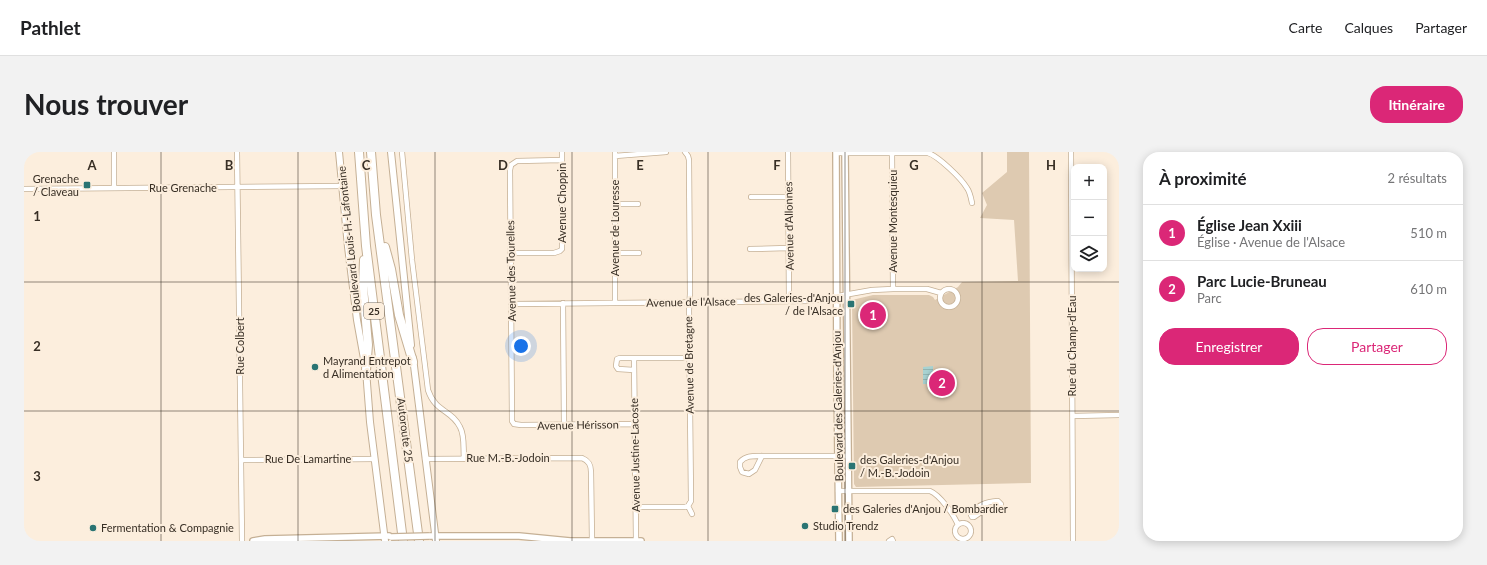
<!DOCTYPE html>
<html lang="fr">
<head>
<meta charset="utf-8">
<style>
  :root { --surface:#fff; --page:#f2f2f2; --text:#202124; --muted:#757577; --line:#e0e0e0; --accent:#db2777 }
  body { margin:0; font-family:Lato,sans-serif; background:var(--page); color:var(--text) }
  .controls { position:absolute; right:12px; top:12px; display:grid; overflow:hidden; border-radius:8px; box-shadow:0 2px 10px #0003 }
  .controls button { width:36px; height:36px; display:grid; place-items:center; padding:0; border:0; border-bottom:1px solid var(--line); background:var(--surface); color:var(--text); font:20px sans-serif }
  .you { position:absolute; left:497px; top:194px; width:14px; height:14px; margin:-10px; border:3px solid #fff; border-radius:50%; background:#1a73e8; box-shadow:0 0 0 6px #1a73e833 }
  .badge { display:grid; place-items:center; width:26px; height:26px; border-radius:50%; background:var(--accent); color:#fff; font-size:13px; font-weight:700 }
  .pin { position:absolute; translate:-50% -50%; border:2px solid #fff; box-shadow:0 1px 4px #0006 }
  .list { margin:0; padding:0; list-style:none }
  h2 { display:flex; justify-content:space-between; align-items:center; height:52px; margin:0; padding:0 16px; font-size:17px }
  h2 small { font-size:13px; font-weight:400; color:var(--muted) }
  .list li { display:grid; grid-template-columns:26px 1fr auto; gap:12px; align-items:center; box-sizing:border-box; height:56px; padding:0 16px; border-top:1px solid var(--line) }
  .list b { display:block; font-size:15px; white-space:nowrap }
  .list p { margin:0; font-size:13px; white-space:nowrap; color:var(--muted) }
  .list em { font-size:13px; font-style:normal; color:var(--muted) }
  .actions { display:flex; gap:8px; padding:12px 16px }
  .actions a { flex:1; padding:9px 0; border:1px solid var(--accent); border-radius:16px; text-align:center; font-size:14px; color:var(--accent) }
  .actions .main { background:var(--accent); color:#fff }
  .icon { flex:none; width:22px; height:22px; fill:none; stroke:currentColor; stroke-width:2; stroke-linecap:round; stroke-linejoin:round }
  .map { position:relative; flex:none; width:1095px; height:389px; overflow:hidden; border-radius:16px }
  header { display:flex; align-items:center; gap:24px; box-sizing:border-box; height:56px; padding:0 20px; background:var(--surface); border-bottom:1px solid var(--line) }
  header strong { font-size:19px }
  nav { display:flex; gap:22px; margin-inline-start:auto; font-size:14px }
  .intro { display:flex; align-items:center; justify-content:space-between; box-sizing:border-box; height:96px; padding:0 24px }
  h1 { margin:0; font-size:28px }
  .button { padding:10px 18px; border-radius:16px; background:var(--accent); color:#fff; font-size:14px; font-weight:700 }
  main { display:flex; gap:24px; padding:0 24px }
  aside { flex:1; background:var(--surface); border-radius:16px; box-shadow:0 2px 10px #0003 }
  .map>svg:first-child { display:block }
  .green { fill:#decab1 }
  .water { fill:url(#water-rules) }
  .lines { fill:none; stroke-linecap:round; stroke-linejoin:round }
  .minor-casing { stroke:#c5b095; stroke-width:6 }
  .tertiary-casing { stroke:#c5b095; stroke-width:8 }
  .secondary-casing { stroke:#c5b095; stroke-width:8 }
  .motorway-casing { stroke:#c5b095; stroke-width:10 }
  .minor { stroke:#fff; stroke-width:4.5 }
  .tertiary { stroke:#fff; stroke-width:5.5 }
  .secondary { stroke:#fff; stroke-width:6 }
  .motorway { stroke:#fff; stroke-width:8 }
  .tertiary-bridge-casing { stroke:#c5b095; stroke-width:8; stroke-linecap:butt }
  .tertiary-bridge { stroke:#fff; stroke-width:5.5 }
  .grid { fill:none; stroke:#382f25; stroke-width:1; stroke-opacity:0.55 }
  .poi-dot { fill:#2a7473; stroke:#fceedd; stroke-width:1.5 }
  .labels { text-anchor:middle; stroke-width:4; stroke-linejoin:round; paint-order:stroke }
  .shield { fill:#fceedd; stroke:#73685c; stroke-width:1 }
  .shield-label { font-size:10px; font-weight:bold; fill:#382f25 }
  .poi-label { font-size:11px; fill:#382f25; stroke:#fceedd; text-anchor:start }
  .street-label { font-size:11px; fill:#382f25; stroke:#fceedd }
  .grid-label { font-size:13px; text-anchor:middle; font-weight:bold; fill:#382f25; stroke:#fceedd; stroke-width:4; stroke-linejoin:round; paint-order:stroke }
</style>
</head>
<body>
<header>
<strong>Pathlet</strong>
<nav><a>Carte</a><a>Calques</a><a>Partager</a></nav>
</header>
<div class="intro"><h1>Nous trouver</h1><a class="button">Itinéraire</a></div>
<main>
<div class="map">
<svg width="1095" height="389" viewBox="0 0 1095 389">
  <defs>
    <pattern id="water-rules" width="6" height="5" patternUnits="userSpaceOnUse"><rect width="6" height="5" fill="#a8d2d1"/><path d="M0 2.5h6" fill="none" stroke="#91b5b3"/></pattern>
  </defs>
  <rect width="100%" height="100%" fill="#fceedd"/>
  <!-- green -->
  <path class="green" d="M983 0H1005L1007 331 832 335 830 332 828 148 849 143H905L909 145 911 148 934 135 938 130 994 129 990 68 956 66 963 53 958 41 983 20Z"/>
  <!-- water -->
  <path class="water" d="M909 214V232H899V215Z"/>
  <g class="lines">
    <defs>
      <path id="minor" d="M213 0 218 389
        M378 0 388 108 404 238C411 260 428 258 436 275 441 284 439 296 440 306
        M591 0V151
        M764 0 765 149
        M868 0 869 137
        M1047 0 1049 389
        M812 1H904C914 4 937 26 943 36 946 40 947 46 948 51
        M591 4 642 0
        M538 8 493 9 487 13 486 18 488 269 490 272 497 273 611 272
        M90 36V0
        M0 37 318 34
        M727 45H764
        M591 52H614
        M726 97 765 96
        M486 101H530L536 99 538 97V0
        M592 101H615
        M916 146a9 9 0 1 1 18 0a9 9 0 1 1-18 0Z
        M539 151 540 272
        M487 152 786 149 848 138 869 137H903L917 141
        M610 206 612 388
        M610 218 594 217 592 214 593 207 596 206H665
        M1049 264 1095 263
        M738 304 731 318 725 322 718 320 716 315V310C722 303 730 304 738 304H824
        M401 307 558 306C565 309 567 313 567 320L568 389
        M217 308 351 307
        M814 339H906C916 343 930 363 934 373
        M974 349 977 352 976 357 960 358 950 365H948L947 363C953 352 963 350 974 349Z
        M664 354 668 362
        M612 355H661L664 354 667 349 665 158 666 142 665 8 664 4 661 0
        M931 379a8 8 0 1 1 16 0a8 8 0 1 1-16 0Z
        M865 389 868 387 869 389"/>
      <path id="tertiary" d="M812 0 813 227 815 389
        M821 0 825 389
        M407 384H495L546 389H565
        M229 389 241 387 365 384
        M569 389H617"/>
      <path id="secondary" d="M315 0 324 95 333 168 342 218 346 270 361 389
        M367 0 387 193
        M389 206 412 389"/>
      <path id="motorway" d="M335 0 342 94 379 389
        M347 0 352 63 395 389
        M361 95 367 117 375 163 389 210
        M340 108 339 135 344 193 342 218"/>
    </defs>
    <!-- minor casing -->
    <use href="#minor" class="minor-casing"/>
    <!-- tertiary casing -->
    <use href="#tertiary" class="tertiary-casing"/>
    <!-- secondary casing -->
    <use href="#secondary" class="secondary-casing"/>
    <!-- motorway casing -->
    <use href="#motorway" class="motorway-casing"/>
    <!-- minor -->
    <use href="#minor" class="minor"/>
    <!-- tertiary -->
    <use href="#tertiary" class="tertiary"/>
    <!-- secondary -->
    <use href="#secondary" class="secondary"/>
    <!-- motorway -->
    <use href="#motorway" class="motorway"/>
    <defs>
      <path id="tertiary-bridge" d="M367 385 405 384"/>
    </defs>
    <!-- tertiary-bridge casing -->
    <use href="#tertiary-bridge" class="tertiary-bridge-casing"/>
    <!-- tertiary-bridge -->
    <use href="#tertiary-bridge" class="tertiary-bridge"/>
  </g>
  <!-- grid -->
  <path class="grid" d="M137 0V389M274 0V389M411 0V389M548 0V389M684 0V389M821 0V389M958 0V389M0 130H1095M0 259H1095"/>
  <!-- markers -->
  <g class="poi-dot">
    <rect x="59" y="29" width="8" height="8" rx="2"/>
    <rect x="823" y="148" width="8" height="8" rx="2"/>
    <circle cx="291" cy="215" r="4"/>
    <rect x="824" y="310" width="8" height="8" rx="2"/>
    <rect x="807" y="353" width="8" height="8" rx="2"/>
    <circle cx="781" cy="374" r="4"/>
    <circle cx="69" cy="376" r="4"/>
  </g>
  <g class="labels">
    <!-- shield labels -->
    <rect class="shield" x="340" y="151" width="20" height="16" rx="3"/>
    <g class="shield-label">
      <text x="350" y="163">25</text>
    </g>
    <!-- poi labels -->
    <g class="poi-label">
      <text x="55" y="31" text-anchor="end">Grenache<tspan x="55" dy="13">/ Claveau</tspan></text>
      <text x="819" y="150" text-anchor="end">des Galeries-d'Anjou<tspan x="819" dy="13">/ de l'Alsace</tspan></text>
      <text x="299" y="213">Mayrand Entrepot<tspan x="299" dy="13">d Alimentation</tspan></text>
      <text x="836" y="312">des Galeries-d'Anjou<tspan x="836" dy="13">/ M.-B.-Jodoin</tspan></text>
      <text x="819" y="361">des Galeries d'Anjou / Bombardier</text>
      <text x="789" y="378">Studio Trendz</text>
      <text x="77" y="380">Fermentation &amp; Compagnie</text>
    </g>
    <!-- street labels -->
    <g class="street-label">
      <text x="159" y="40">Rue Grenache</text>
      <text transform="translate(538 51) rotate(-90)" y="4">Avenue Choppin</text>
      <text transform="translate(869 69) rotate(-90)" y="4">Avenue Montesquieu</text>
      <text transform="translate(765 74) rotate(-91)" y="4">Avenue d'Allonnes</text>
      <text transform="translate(591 76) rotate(-90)" y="4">Avenue de Louresse</text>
      <text transform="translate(325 87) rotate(-96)" y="4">Boulevard Louis-H.-Lafontaine</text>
      <text transform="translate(487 119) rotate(-91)" y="4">Avenue des Tourelles</text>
      <text transform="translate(667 150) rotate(-1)" y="4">Avenue de l'Alsace</text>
      <text transform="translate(216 194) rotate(-90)" y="4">Rue Colbert</text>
      <text transform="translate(1048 194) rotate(-90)" y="4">Rue du Champ-d'Eau</text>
      <text transform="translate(665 213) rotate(-91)" y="4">Avenue de Bretagne</text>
      <text transform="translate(814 254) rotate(-91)" y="4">Boulevard des Galeries-d'Anjou</text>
      <text transform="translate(554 273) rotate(-1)" y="4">Avenue Hérisson</text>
      <text transform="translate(381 278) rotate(83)" y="4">Autoroute 25</text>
      <text transform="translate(611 303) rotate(-91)" y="4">Avenue Justine-Lacoste</text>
      <text x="484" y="310">Rue M.-B.-Jodoin</text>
      <text x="284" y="311">Rue De Lamartine</text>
    </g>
  </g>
  <g class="grid-label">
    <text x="68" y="18">A</text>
    <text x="205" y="18">B</text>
    <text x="342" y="18">C</text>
    <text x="479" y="18">D</text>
    <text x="616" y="18">E</text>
    <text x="753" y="18">F</text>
    <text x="890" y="18">G</text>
    <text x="1027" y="18">H</text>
    <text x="13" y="69">1</text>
    <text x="13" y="199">2</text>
    <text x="13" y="329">3</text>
  </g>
</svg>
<div class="controls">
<button>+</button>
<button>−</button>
<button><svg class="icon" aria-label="layers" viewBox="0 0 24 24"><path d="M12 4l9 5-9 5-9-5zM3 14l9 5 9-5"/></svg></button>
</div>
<div class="you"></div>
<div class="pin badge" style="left:849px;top:163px">1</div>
<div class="pin badge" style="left:918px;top:231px">2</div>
</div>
<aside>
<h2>À proximité<small>2 résultats</small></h2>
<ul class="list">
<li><span class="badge">1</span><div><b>Église Jean Xxiii</b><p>Église · Avenue de l'Alsace</p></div><em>510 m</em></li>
<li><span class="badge">2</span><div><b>Parc Lucie-Bruneau</b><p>Parc</p></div><em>610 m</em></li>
</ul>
<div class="actions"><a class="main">Enregistrer</a><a>Partager</a></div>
</aside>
</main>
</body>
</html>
